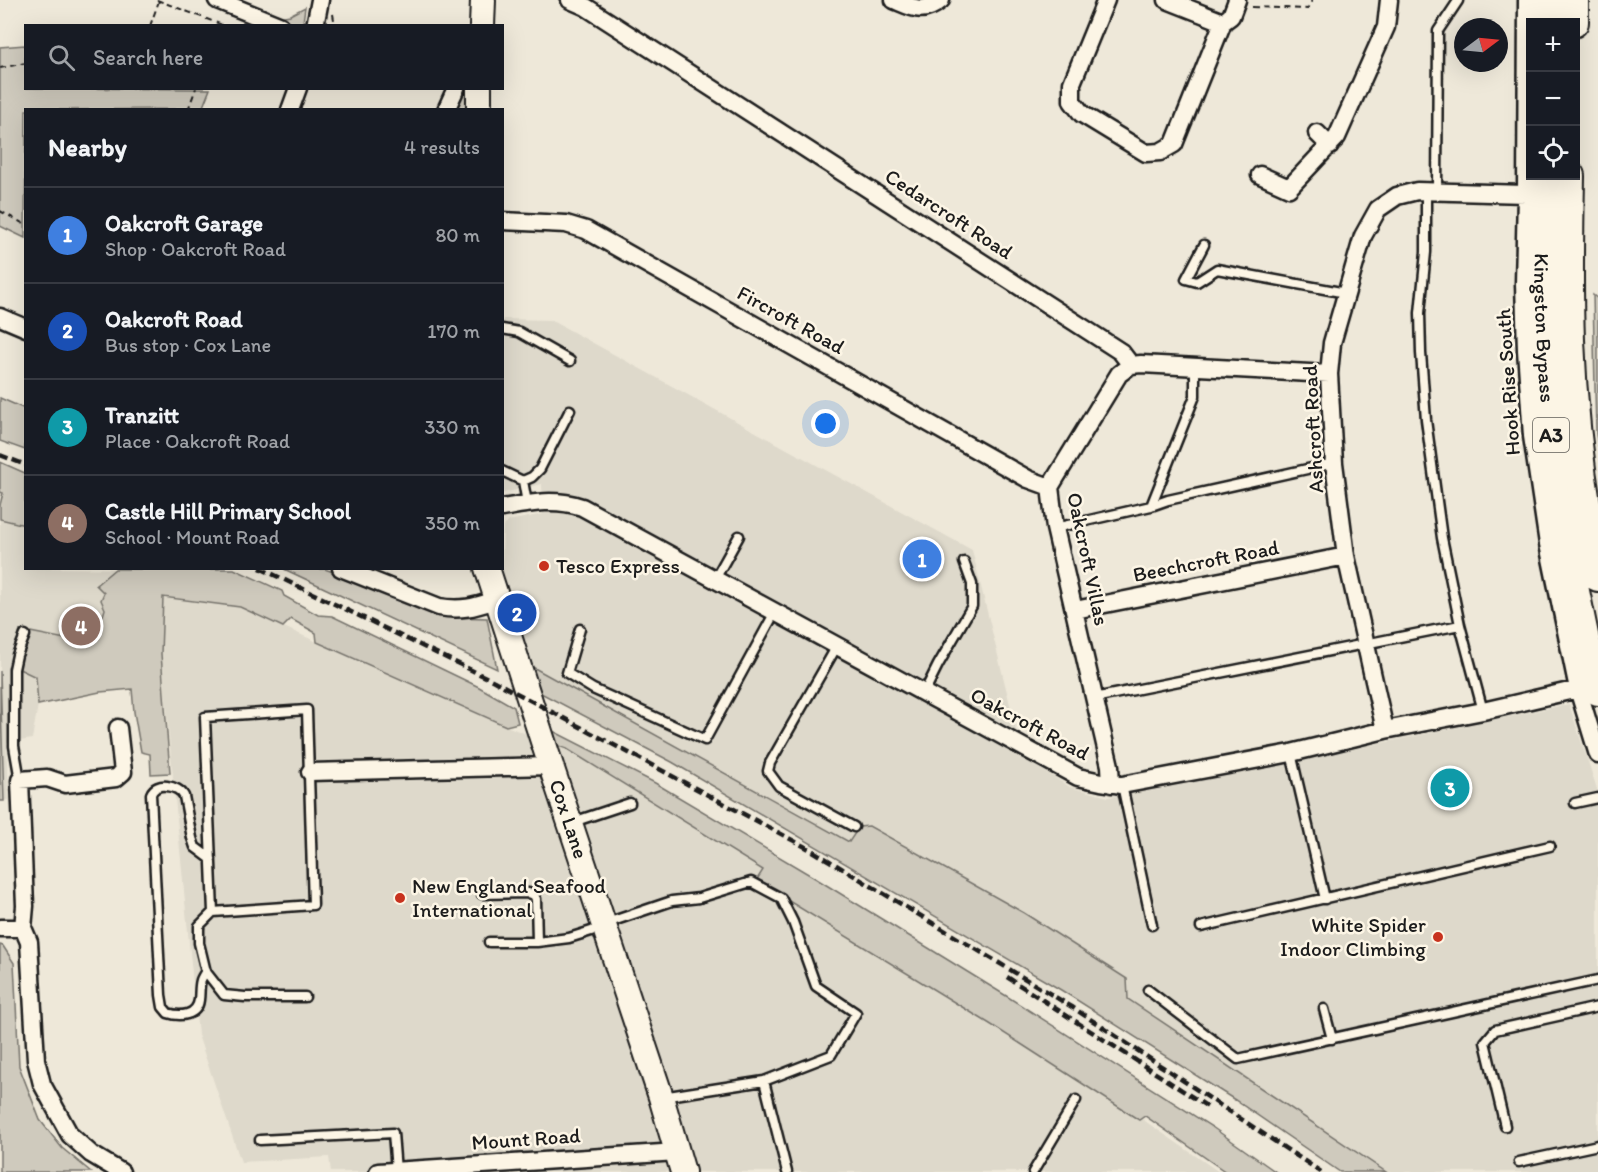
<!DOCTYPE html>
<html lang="en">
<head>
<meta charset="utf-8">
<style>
  :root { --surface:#171b24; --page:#242831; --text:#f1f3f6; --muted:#9ea1a6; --line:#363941; --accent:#0f766e }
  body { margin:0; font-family:Itim,sans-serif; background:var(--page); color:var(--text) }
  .controls { position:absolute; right:18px; top:18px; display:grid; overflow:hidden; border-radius:0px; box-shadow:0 6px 24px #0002 }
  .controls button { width:54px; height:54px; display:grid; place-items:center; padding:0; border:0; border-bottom:2px solid var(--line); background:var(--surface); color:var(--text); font:30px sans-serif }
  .compass { position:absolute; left:1454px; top:18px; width:54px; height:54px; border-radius:50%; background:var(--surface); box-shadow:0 6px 24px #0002; rotate:74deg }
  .you { position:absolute; left:826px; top:424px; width:21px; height:21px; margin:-15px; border:4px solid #fff; border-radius:50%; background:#1a73e8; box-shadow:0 0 0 9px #1a73e833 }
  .badge { display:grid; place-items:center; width:39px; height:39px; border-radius:50%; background:var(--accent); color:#fff; font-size:20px; font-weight:700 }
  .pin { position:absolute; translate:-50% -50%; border:3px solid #fff; box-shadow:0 2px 6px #0006 }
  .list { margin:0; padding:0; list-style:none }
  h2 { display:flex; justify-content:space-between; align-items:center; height:78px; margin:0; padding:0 24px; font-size:26px }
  h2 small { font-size:20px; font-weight:400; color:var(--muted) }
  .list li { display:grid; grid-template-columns:39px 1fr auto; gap:18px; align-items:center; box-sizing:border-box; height:96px; padding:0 24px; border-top:2px solid var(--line) }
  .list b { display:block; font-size:22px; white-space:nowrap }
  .list p { margin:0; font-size:20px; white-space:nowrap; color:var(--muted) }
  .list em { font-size:20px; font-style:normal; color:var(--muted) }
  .icon { flex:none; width:33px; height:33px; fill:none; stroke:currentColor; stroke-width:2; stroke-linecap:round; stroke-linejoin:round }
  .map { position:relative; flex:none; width:1598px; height:1172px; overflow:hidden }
  .search { position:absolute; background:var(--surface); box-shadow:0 6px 24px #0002; left:24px; top:24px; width:480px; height:66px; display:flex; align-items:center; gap:15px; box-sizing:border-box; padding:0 21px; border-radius:0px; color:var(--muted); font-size:22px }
  .panel { position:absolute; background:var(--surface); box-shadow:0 6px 24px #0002; left:24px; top:108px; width:480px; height:462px; border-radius:0px }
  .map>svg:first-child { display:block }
  .built { fill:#ded9cb }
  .green { fill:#cfcabd; stroke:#76736c; stroke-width:1.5 }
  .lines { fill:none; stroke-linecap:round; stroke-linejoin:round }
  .lane-casing { stroke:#1c1c1c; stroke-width:13 }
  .street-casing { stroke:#1c1c1c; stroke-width:21 }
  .secondary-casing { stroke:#1c1c1c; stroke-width:28 }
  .highway-casing { stroke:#1c1c1c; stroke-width:34 }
  .path { stroke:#1c1c1c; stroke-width:2; stroke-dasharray:6 4.5; stroke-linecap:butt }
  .lane { stroke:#fcf5e5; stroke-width:8 }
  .street { stroke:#fcf5e5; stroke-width:16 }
  .secondary { stroke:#fcf5e5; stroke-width:24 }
  .highway { stroke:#fcf5e5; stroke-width:30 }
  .rail { stroke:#1c1c1c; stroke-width:4.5; stroke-dasharray:9 4.5; stroke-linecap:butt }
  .poi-dot { fill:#c8321e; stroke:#fcf5e5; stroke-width:2 }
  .labels { text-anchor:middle; stroke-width:5; stroke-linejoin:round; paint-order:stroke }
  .shield { fill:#fcf5e5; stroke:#5f5d58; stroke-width:1.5 }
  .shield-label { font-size:20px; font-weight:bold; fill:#1c1c1c }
  .street-label { font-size:21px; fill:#1c1c1c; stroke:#fcf5e5 }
  .poi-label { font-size:21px; fill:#1c1c1c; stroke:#fcf5e5; text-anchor:start }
</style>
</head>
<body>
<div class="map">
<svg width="1598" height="1172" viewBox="0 0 1598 1172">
  <rect width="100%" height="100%" fill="#eee8d9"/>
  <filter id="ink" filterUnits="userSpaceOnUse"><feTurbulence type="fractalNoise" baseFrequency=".0167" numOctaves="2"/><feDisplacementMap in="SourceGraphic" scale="12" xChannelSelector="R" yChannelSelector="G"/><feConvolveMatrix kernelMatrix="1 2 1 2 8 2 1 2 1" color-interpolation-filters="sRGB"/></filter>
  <g filter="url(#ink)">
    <!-- built -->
    <path class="built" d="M503 319 551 320 972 550 1015 725 1021 757 1070 787 1108 797 1155 790 1569 704 1598 792V1172H1386L1107 985 529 665 502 569 503 527 509 521 543 514 542 484 503 493Z
      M0 469 25 479 26 568 153 569 163 597 240 607 423 690 516 730 567 749 763 870 756 881 990 1024 1139 1120 1142 1119 1219 1172H331L329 1157 241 1162 198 1035 161 654 34 659 38 705 32 739 7 743 9 800 0 801Z"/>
    <!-- green -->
    <path class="green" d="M305 7 303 22 301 25H295L273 18 290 15Z
      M25 45 26 88 210 89 202 109 26 110 25 238 0 226V47Z
      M465 89H468V109L455 110Z
      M1593 295 1598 299V446L1596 434Z
      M0 398 25 409V450L0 441Z
      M0 462 25 473V525L0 519V505L3 493 0 492Z
      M115 569H234L282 591 284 596 318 615 332 616 479 687 514 707 518 723 506 726 317 642 316 633 291 619 283 627 240 607 163 597 161 654 170 773 151 774 150 754 141 752 134 712 132 689 100 692 38 705 36 677 13 666 20 630 70 640 77 625C94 627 101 626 105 609L101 600 104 593 96 585Z
      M284 569H325L451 617 487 618 497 669Z
      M529 665 849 842 859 827 869 826 1024 913 1127 979 1128 999 1386 1172H1340L1235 1100 1061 990 672 762 537 691Z
      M0 671 4 801H0Z
      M547 728 655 783 815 878 1008 997 1212 1127 1276 1172H1226L1145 1116 1139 1120 990 1024 756 881 763 870 567 749 553 744Z
      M0 945 3 946 14 963 19 1066 40 1120 62 1148 91 1172H0Z"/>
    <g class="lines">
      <defs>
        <path id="lane" d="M1426 192V252L1420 313 1421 353 1426 420 1442 538 1460 625 1483 711
          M1437 192 1438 31 1458 1
          M1204 245 1186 279 1197 282 1217 269 1346 293
          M502 329 519 332 570 361
          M502 471 523 481 527 503
          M523 481 532 477 540 469 570 410
          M1151 506 1195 396V367
          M1055 528 1151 506 1168 500 1334 463
          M715 579 739 536
          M580 629 567 673 593 689 705 740 775 612
          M837 646 770 763 768 771 779 786 854 827
          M924 693 938 665 972 606V584L964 562
          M1094 698 1460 625
          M307 710 313 905 213 912 205 717Z
          M1291 753 1325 899
          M20 780 14 746V669L17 655 25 635
          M1122 785 1152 925
          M1575 803 1598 798
          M570 823 630 803
          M482 894 529 893 534 895 536 899 537 942
          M213 912 199 926V943L206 972 224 995 245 997H305
          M604 924 672 901 699 898 751 882 781 898 793 922 816 986 856 1013 831 1055 764 1081 662 1097
          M1201 927 1550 846
          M489 942H537L569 938 601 928
          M206 971C204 974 202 977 201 980 199 987 200 993 199 1000 197 1016 180 1017 168 1013L163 1007 161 995 151 794C156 781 178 785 184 796L192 838 195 847 211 859
          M1148 990 1238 1059 1598 980
          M1324 1009 1332 1039
          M764 1081 787 1172
          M1505 1126 1485 1042 1495 1030 1598 1007
          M260 1140 393 1133 396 1171
          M1519 1162 1598 1145
          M1033 1172 1076 1100"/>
        <path id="street" d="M217 0 281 26
          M570 0 586 7 1121 352 1131 365
          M894 0C913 8 923 15 941 0
          M1106 0 1072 83V101L1082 114 1146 153 1160 152 1174 144 1223 22 1167 0
          M1527 0 1526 194 1524 284 1526 350 1532 436 1548 544 1578 689 1598 755
          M1223 22 1231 16 1237 0
          M315 26 320 0
          M290 110 298 88
          M446 110 456 88
          M1317 133 1330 146
          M1260 175 1289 188 1337 137 1386 27 1389 0
          M502 221 566 224 586 230 1028 479 1050 487
          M0 317 26 328
          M502 508C531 503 554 498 582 507L1078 777 1101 782 1122 785 1291 753 1385 730 1483 711 1578 689
          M341 568 439 607C462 611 474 607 496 600
          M1075 610 1346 556
          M118 728 123 772 116 778 65 784 47 778 20 780 25 906 23 928 29 942 36 1060 42 1084 70 1135 91 1154 121 1172
          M1385 730 1346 556 1334 463 1329 374 1332 343 1363 236 1378 209 1397 196 1417 191 1526 194
          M310 772 551 766
          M1111 784 1110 766 1055 528 1050 487 1119 374 1131 365 1141 364 1329 374
          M0 928H23
          M378 1172 677 1152"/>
        <g id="secondary">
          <path d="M482 26 483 0"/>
          <path d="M479 110V88"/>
          <path id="s1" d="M487 568 551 766 661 1097 683 1172"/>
        </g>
        <g id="highway">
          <path d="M1546 22V0"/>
          <path d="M1573 22V0"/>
          <path id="s2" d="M1543 176 1541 290 1545 370 1553 461 1563 538 1584 640 1598 690"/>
          <path d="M1569 176C1568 230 1567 286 1569 340 1572 420 1582 499 1598 576"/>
        </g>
      </defs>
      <!-- lane casing -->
      <use href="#lane" class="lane-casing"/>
      <!-- street casing -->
      <use href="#street" class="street-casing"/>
      <!-- secondary casing -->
      <use href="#secondary" class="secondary-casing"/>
      <!-- highway casing -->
      <use href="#highway" class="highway-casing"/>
      <!-- path -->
      <path class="path" d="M157 0 225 26
        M1252 7 1308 9 1312 0
        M333 14 335 26
        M150 26 159 1
        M0 68 26 63
        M188 110 196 88
        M0 211 26 225"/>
      <!-- lane -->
      <use href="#lane" class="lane"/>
      <!-- street -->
      <use href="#street" class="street"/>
      <!-- secondary -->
      <use href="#secondary" class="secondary"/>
      <!-- highway -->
      <use href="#highway" class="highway"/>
      <!-- rail -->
      <path class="rail" d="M0 455 26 465
        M260 568 494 681 813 851 1072 1007 1321 1172
        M1007 977 1211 1109"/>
    </g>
  </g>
  <!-- markers -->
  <g class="poi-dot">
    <circle cx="544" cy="566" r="6"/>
    <circle cx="400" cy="898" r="6"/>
    <circle cx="1438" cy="937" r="6"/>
  </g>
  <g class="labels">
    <!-- shield labels -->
    <rect class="shield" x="1533" y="418" width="36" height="34" rx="4.5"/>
    <g class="shield-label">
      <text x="1551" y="442">A3</text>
    </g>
    <!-- street labels -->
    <g class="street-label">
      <text transform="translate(949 214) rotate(33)" y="7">Cedarcroft Road</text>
      <text transform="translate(791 320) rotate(29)" y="7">Fircroft Road</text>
      <text dy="7" stroke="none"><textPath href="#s2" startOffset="152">Kingston Bypass</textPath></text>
      <text transform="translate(1508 382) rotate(-94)" y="7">Hook Rise South</text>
      <text transform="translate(1313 429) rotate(-93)" y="7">Ashcroft Road</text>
      <text transform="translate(1088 559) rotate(78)" y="7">Oakcroft Villas</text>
      <text transform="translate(1206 561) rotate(-11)" y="7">Beechcroft Road</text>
      <text transform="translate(1030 724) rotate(28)" y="7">Oakcroft Road</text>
      <text dy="7" stroke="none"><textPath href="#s1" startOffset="264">Cox Lane</textPath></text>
      <text transform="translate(526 1139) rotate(-4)" y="7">Mount Road</text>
    </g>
    <!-- poi labels -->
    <g class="poi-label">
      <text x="556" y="573">Tesco Express</text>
      <text x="412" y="893">New England Seafood<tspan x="412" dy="24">International</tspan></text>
      <text x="1426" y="932" text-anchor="end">White Spider<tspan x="1426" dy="24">Indoor Climbing</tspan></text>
    </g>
  </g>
</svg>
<div class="controls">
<button>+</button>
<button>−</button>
<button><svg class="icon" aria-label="locate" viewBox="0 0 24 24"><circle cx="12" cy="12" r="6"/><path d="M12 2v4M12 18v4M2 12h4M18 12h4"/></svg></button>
</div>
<svg class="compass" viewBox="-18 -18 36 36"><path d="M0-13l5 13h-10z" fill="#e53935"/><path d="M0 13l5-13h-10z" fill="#9ea1a6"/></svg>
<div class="you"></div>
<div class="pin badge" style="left:922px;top:559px;background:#3f7fe0">1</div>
<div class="pin badge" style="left:517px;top:613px;background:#1a4fb4">2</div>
<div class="pin badge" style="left:1450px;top:788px;background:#0f9aa8">3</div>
<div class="pin badge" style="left:81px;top:626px;background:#8d6e63">4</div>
<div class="search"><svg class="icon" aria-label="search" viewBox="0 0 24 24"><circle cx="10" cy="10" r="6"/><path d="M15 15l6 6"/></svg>Search here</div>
<section class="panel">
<h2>Nearby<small>4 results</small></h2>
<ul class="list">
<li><span class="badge" style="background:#3f7fe0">1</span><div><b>Oakcroft Garage</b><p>Shop · Oakcroft Road</p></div><em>80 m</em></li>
<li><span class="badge" style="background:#1a4fb4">2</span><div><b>Oakcroft Road</b><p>Bus stop · Cox Lane</p></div><em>170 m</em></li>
<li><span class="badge" style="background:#0f9aa8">3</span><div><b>Tranzitt</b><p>Place · Oakcroft Road</p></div><em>330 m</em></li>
<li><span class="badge" style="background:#8d6e63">4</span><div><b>Castle Hill Primary School</b><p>School · Mount Road</p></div><em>350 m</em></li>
</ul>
</section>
</div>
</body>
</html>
